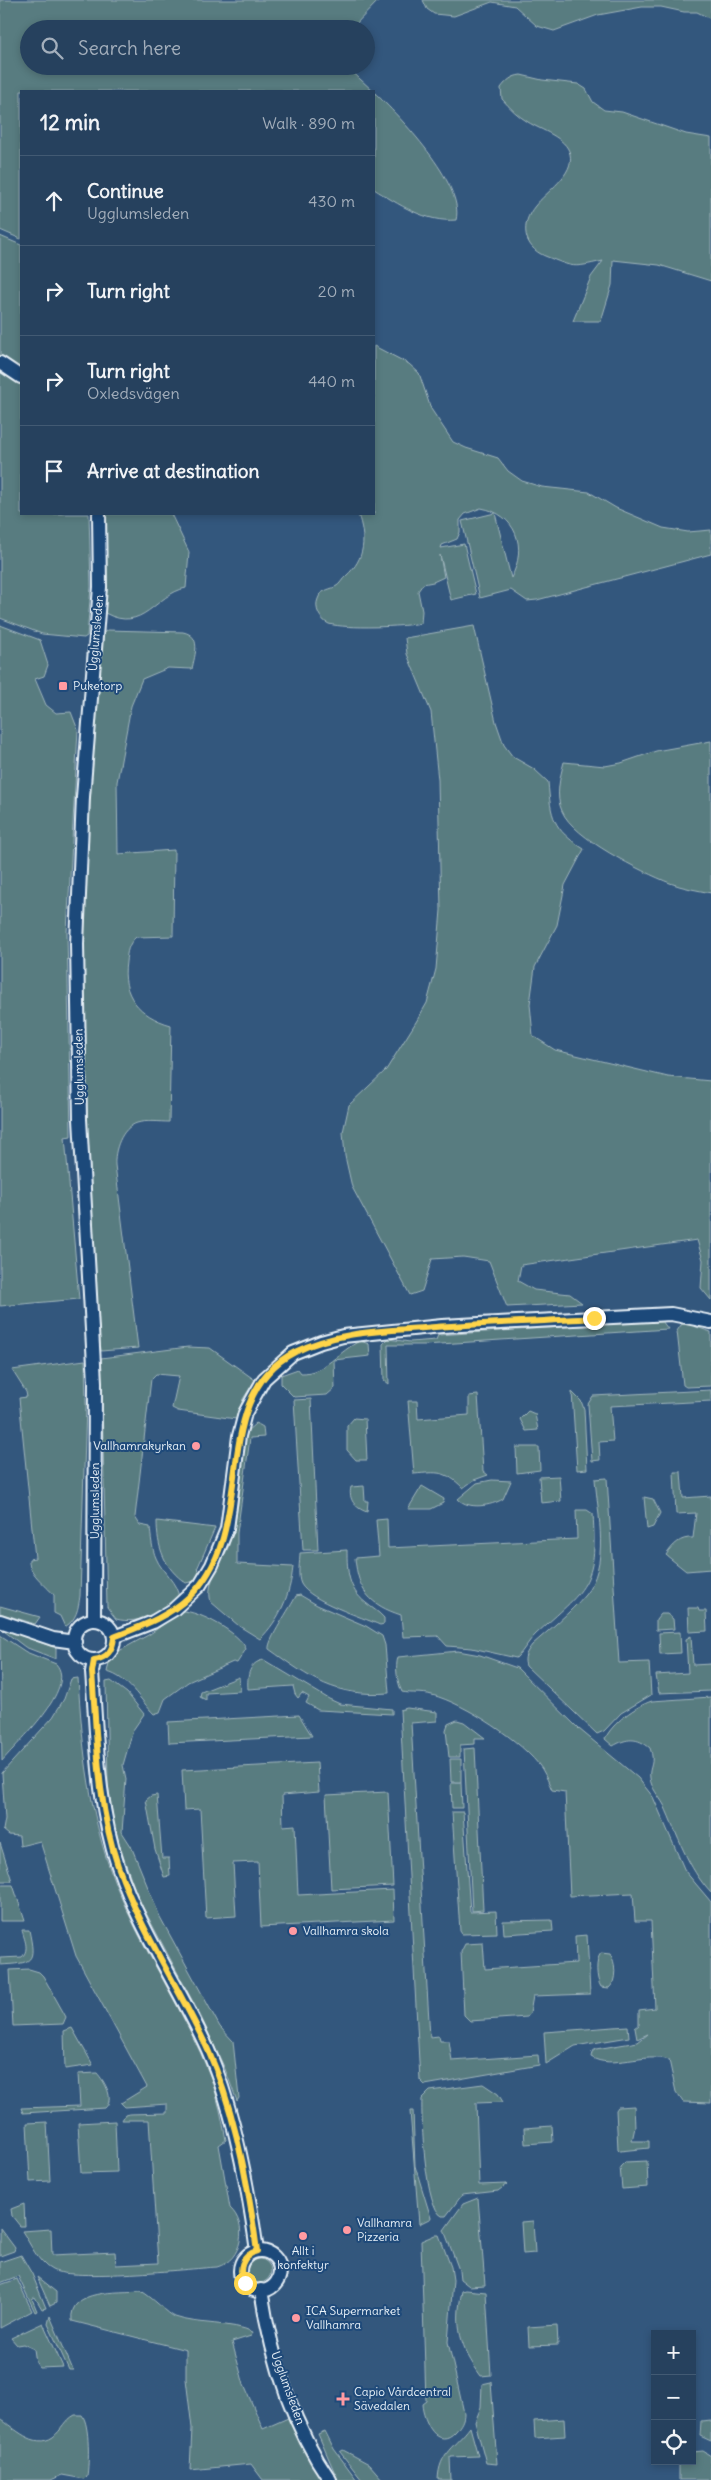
<!DOCTYPE html>
<html lang="en">
<head>
<meta charset="utf-8">
<style>
  :root { --surface:#26415e; --page:#2e4864; --text:#f1f3f6; --muted:#a4afbc; --line:#425a73 }
  body { margin:0; font-family:Delius,sans-serif; background:var(--page); color:var(--text) }
  .controls { position:absolute; right:15px; bottom:15px; display:grid; overflow:hidden; border-radius:0px; box-shadow:0 2px 8px #0003 }
  .controls button { width:45px; height:45px; display:grid; place-items:center; padding:0; border:0; border-bottom:1px solid var(--line); background:var(--surface); color:var(--text); font:25px sans-serif }
  .stop { position:absolute; width:15px; height:15px; margin:-11px; border:4px solid #ffd54a; border-radius:50%; background:#fff }
  .stop.end { background:#ffd54a; border-color:#fff; box-shadow:0 1px 5px #0008 }
  .list { margin:0; padding:0; list-style:none }
  h2 { display:flex; justify-content:space-between; align-items:center; height:65px; margin:0; padding:0 20px; font-size:21px }
  h2 small { font-size:16px; font-weight:400; color:var(--muted) }
  .list li { display:grid; grid-template-columns:32px 1fr auto; gap:15px; align-items:center; box-sizing:border-box; height:90px; padding:0 20px; border-top:1px solid var(--line) }
  .list b { display:block; font-size:19px; white-space:nowrap }
  .list p { margin:0; font-size:16px; white-space:nowrap; color:var(--muted) }
  .list em { font-size:16px; font-style:normal; color:var(--muted) }
  .icon { flex:none; width:28px; height:28px; fill:none; stroke:currentColor; stroke-width:2; stroke-linecap:round; stroke-linejoin:round }
  .map { position:relative; flex:none; width:711px; height:2480px; overflow:hidden }
  .search { position:absolute; background:var(--surface); box-shadow:0 2px 8px #0003; left:20px; top:20px; width:355px; height:55px; display:flex; align-items:center; gap:12px; box-sizing:border-box; padding:0 18px; border-radius:28px; color:var(--muted); font-size:19px }
  .panel { position:absolute; background:var(--surface); box-shadow:0 2px 8px #0003; left:20px; top:90px; width:355px; height:425px; border-radius:0px }
  .map>svg:first-child { display:block }
  .green { fill:#587b80; stroke:#a0b6bc }
  .lines { fill:none; stroke-linecap:round; stroke-linejoin:round }
  .minor-casing { stroke:#e8f1f8; stroke-width:16 }
  .minor { stroke:#1f4a7a; stroke-width:12 }
  .route { stroke:#ffd54a; stroke-width:6 }
  .poi-dot { fill:#ff9aa2; stroke:#1f4a7a; stroke-width:2 }
  .labels { text-anchor:middle; stroke-width:4; stroke-linejoin:round; paint-order:stroke }
  .street-label { font-size:12px; fill:#e8f1f8; stroke:#1f4a7a }
  .poi-label { font-size:12px; fill:#e8f1f8; stroke:#1f4a7a; text-anchor:start }
</style>
</head>
<body>
<div class="map">
<svg width="711" height="2480" viewBox="0 0 711 2480">
  <rect width="100%" height="100%" fill="#33577d"/>
  <filter id="ink" filterUnits="userSpaceOnUse"><feTurbulence type="fractalNoise" baseFrequency=".02" numOctaves="2"/><feDisplacementMap in="SourceGraphic" scale="10" xChannelSelector="R" yChannelSelector="G"/><feConvolveMatrix kernelMatrix="1 2 1 2 8 2 1 2 1" color-interpolation-filters="sRGB"/></filter>
  <g filter="url(#ink)">
    <!-- green -->
    <path class="green" d="M0 0H379L351 29H29V66H346L373 91H21V239L0 230Z
      M423 0H711V19L697 12H684L661 7H642L598 15 554 31 537 26 515 6 492 2 454 16 434 14 427 9Z
      M521 75 542 80 578 84 586 89 593 102 604 110 622 112 686 134 711 138V281L659 265 613 260 612 285 601 321H573L591 277 603 261C572 268 575 268 545 256 523 247 520 224 535 206 546 192 575 174 570 154 566 137 540 130 528 122 518 116 510 108 502 99L501 88C507 80 512 76 521 75Z
      M374 92C399 116 465 184 456 220 426 223 398 204 374 189Z
      M0 236 21 245V371L0 356Z
      M374 346 409 364 419 373 431 409 453 442 466 448 498 458 508 471 522 481 542 487 589 492 616 508 663 528 688 532 711 530V554L537 600 527 601 511 590 480 598 462 521 495 513 511 578C528 547 516 514 481 508L465 514 460 520V532L457 539 442 545 441 548 464 544 476 594 451 600 440 555 444 577 433 582 423 584 418 591 422 611 421 623C403 627 347 629 329 624 320 620 314 608 318 599 321 590 328 590 335 587 340 585 342 579 346 576 366 558 366 538 358 514H374Z
      M0 369 21 385V514H89L91 587 87 636 84 638 42 634 0 618Z
      M105 514H171L189 552 186 588C155 594 144 634 105 613Z
      M0 625 40 640 48 665 44 676 35 679 46 705 56 713 71 712 78 730 67 932 71 1136 65 1137 79 1299 0 1306Z
      M474 626 496 722 504 745 513 757 534 769 548 782C551 817 552 829 584 849L565 885 557 925 535 967 530 1004 533 1036 555 1050 668 1077 711 1081V1300L701 1288 703 1260 697 1240 521 1265 518 1281 534 1290 570 1294 582 1303 507 1307 489 1261 463 1257 432 1259 422 1291 410 1295 352 1187 345 1156 343 1132 349 1105 386 1070 416 1022 427 1003 436 969 441 910 438 780 431 712 407 654 405 638Z
      M107 630 183 632C202 636 195 654 192 669L168 668 142 679 131 706 117 782 118 854 174 850 173 936 136 937C128 944 127 952 126 962 121 995 139 1016 171 1025L169 1122C159 1122 147 1120 137 1123 121 1128 114 1151 115 1165L138 1348 101 1351 87 1206 80 912 99 637Z
      M711 741V893C697 890 683 888 670 883 642 872 573 838 562 811 555 796 560 777 564 762L605 766 621 763 656 751Z
      M657 1321H662L668 1329 425 1345H388L389 1384 384 1380 383 1344 388 1339 410 1342 436 1340 438 1335Z
      M685 1323 711 1332V1386L686 1387 683 1385 677 1331 681 1325Z
      M360 1341 369 1344 370 1356 334 1360 335 1388 327 1395 294 1397 281 1384V1375L298 1369 301 1373C324 1374 340 1350 360 1341Z
      M188 1347 210 1348 255 1380 243 1399 236 1419 178 1411 172 1408 179 1376 156 1374 151 1379 135 1517 140 1525 150 1527C151 1537 152 1549 156 1558 162 1573 178 1582 179 1599 161 1613 139 1625 116 1619L107 1607 101 1358Z
      M85 1360 86 1405 80 1596C78 1609 77 1619 65 1627L60 1616 54 1613V1595C46 1585 27 1572 29 1559L35 1558 19 1398 27 1397 26 1392 12 1370Z
      M711 1390V1401L610 1406 613 1441 599 1442 600 1460 592 1461 588 1404 593 1396Z
      M572 1392 581 1401 584 1409 587 1469 577 1470Z
      M478 1395 483 1471 488 1475 474 1480 463 1488C445 1470 438 1472 414 1474L408 1401H417L418 1419 469 1415V1396Z
      M311 1399 318 1550H303L294 1400Z
      M528 1411 535 1414 538 1430 526 1431 520 1419Z
      M354 1418 365 1419 367 1460H356L347 1450V1426Z
      M256 1423 263 1427 264 1437 250 1438 237 1533V1564L293 1567C290 1595 280 1619 260 1639L239 1626 211 1602C205 1581 222 1564 229 1545 241 1509 240 1469 246 1432Z
      M516 1447H539L540 1470 517 1473Z
      M674 1472H681L683 1498 711 1496V1569L686 1571 666 1555C673 1545 680 1537 693 1538L696 1513 676 1514Z
      M559 1476 561 1501 541 1503 539 1477Z
      M607 1478 619 1663 649 1662 651 1695 621 1713 604 1731 597 1734 526 1666C523 1657 527 1652 532 1645 550 1629 570 1613 585 1595 610 1565 598 1515 595 1479Z
      M492 1480 511 1481 503 1499C491 1506 469 1510 458 1499L477 1483Z
      M364 1486 365 1501H368L367 1512C355 1508 348 1499 351 1487Z
      M422 1486 444 1499 443 1503 431 1509H408Z
      M644 1497 653 1499 660 1513 653 1527 647 1529Z
      M576 1510H587L593 1514C598 1586 586 1588 536 1634 528 1641 524 1651 516 1658L472 1648 447 1646 438 1636 403 1637 401 1615C370 1605 358 1591 355 1558L379 1556 376 1520 387 1519 388 1548 577 1539Z
      M157 1521 215 1528 197 1569 200 1572 194 1581 186 1583C164 1568 157 1547 157 1521Z
      M347 1550C347 1571 348 1589 366 1603 372 1608 379 1612 384 1618V1624L380 1625C362 1617 310 1601 301 1584 297 1576 300 1562 300 1553Z
      M300 1595 317 1605 366 1626 382 1636 385 1645 389 1693C335 1697 311 1679 269 1649 267 1641 291 1607 296 1596Z
      M0 1606 40 1617 35 1624 0 1613Z
      M688 1608H698L699 1611H706L707 1631 689 1632Z
      M182 1611C199 1611 240 1633 246 1649L237 1663 233 1662 188 1682 165 1699 160 1712 154 1714C140 1700 128 1677 107 1672L109 1663 119 1651 150 1634Z
      M661 1614H667L673 1619 674 1629 656 1630V1620Z
      M0 1628 56 1648V1659L25 1647Z
      M680 1632 681 1653 660 1654 659 1633Z
      M0 1635 26 1652 56 1664C78 1688 17 1743 2 1761Z
      M691 1636 693 1665 711 1664V1691L659 1693 656 1675 688 1673 686 1639Z
      M458 1651 480 1655 517 1668 579 1729 638 1778 653 1797 685 1871 711 1902V2103L683 2102 676 2092 669 2060C645 2052 611 2070 591 2057L592 2052 596 2049 638 2042 648 2034 637 2039 635 2028 639 2025V2010L655 2008 651 1921H635L633 1893 570 1896 565 1792 552 1790C549 1783 546 1776 542 1769 524 1742 464 1703 432 1695 422 1692 412 1694 402 1692 397 1681 395 1668 398 1657Z
      M264 1660 329 1699 340 1704 392 1709V1714L318 1710 306 1703 309 1697 302 1693 298 1698 295 1694 293 1686 248 1689C247 1676 249 1662 264 1660Z
      M239 1677 240 1691 206 1693V1700L200 1697 201 1692Z
      M78 1678C82 1747 90 1818 115 1883 142 1951 185 2010 211 2078 218 2098 222 2119 226 2140L219 2145 230 2208C248 2224 243 2260 217 2267 187 2269 74 2281 52 2270 38 2263 30 2243 22 2231L51 2229 52 2255 115 2252 116 2265 158 2263 149 2120H122L125 2115 129 2114 167 2113V2104L125 2107 121 2103 147 2087 76 1956 40 1841 20 1846 19 1836 9 1835 3 1830 5 1819 2 1773 53 1717 64 1699 71 1679Z
      M111 1681 127 1693 144 1714 133 1730 123 1765 126 1779 122 1832 131 1846 160 1917 220 2027 233 2041 239 2098 237 2101 225 2069 201 2017 138 1898 123 1856 114 1825 108 1784 106 1682Z
      M711 1697V1893C687 1867 678 1836 664 1805 659 1796 651 1788 650 1778 648 1767 656 1764 650 1748 637 1737 627 1738 613 1746L605 1739C612 1723 636 1706 652 1701Z
      M407 1708 437 1712V1721L411 1723 430 2037 439 2036 440 2041H449L452 2061 538 2055 539 2065 425 2085 420 2080 400 1710Z
      M299 1715 312 1736 169 1743 168 1722Z
      M457 1720 464 1722 485 1738H475V1744L460 1745V1757H449L446 1730 448 1724Z
      M475 1748 483 1910 472 1911 464 1749Z
      M450 1759H461V1782H451Z
      M317 1763 319 1792 282 1795 283 1826 295 1825 298 1895 393 1890 394 1920 261 1927 258 1862 233 1863 236 1916 206 1918 200 1809 184 1810 182 1770Z
      M451 1783H461L462 1808H452Z
      M388 1792 393 1886 331 1889 326 1795Z
      M157 1795 162 1858H169L170 1876 164 1877 155 1849 146 1800 151 1796Z
      M452 1812H463L470 1912 496 1911 497 1933 462 1934 460 1931Z
      M0 1843 12 1881H0Z
      M0 1885H13L25 1921H0Z
      M552 1920 553 1931 504 1934 503 1921Z
      M22 1930H29C36 1963 33 1963 0 1965V1958L22 1957C30 1949 24 1939 22 1930Z
      M587 1935 590 1994 533 1996 530 2013 527 2017 470 2021 464 2015 461 1952 465 1944 483 1943 485 1969 576 1963 575 1936Z
      M601 1953 610 1954C616 1961 617 1982 609 1988L601 1987C596 1979 595 1960 601 1953Z
      M29 1969 39 1972 43 1976 66 2017 63 2024 13 2026 10 1970Z
      M628 2026 629 2037 575 2046 546 2064 544 2032Z
      M72 2028 93 2065 65 2069 64 2031Z
      M97 2073C105 2082 115 2099 105 2108L23 2113 21 2108 80 2106 78 2074Z
      M483 2084 498 2094 503 2102 476 2103 479 2185 507 2184 498 2191 462 2195 446 2216H442C425 2208 421 2119 422 2099L430 2091Z
      M634 2106 635 2127 632 2141H649V2148L620 2151 618 2149 616 2110 618 2107Z
      M410 2111H413L415 2166 431 2218 419 2224Z
      M115 2121 117 2172 81 2173 78 2123Z
      M47 2122 50 2181 30 2182 27 2123Z
      M552 2126 553 2142 525 2144 524 2128Z
      M647 2161 648 2187 622 2189 620 2167 625 2162Z
      M478 2198 485 2285 469 2286 460 2279 459 2270 444 2230 463 2204Z
      M24 2204 25 2226H20L12 2216 11 2209Z
      M533 2221 535 2253 523 2254 521 2222Z
      M0 2228 15 2248 14 2251 0 2256Z
      M435 2235H439L451 2267 453 2280 448 2342 464 2413C464 2420 461 2425 456 2431 438 2452 423 2421 422 2404L426 2401 421 2241Z
      M21 2255 32 2274 46 2308 42 2309 35 2297 32 2299 37 2311 35 2312 18 2276 0 2283V2262Z
      M247 2271a12 12 0 1 1 24 0a12 12 0 1 1-24 0Z
      M37 2277 56 2292V2303L50 2306Z
      M17 2279 32 2311 0 2328V2285Z
      M466 2290 486 2292 491 2375 481 2376C460 2347 454 2326 462 2291Z
      M141 2291C151 2296 169 2315 175 2317 197 2325 233 2322 253 2332L251 2336 232 2342 244 2385 263 2429 288 2418 321 2480H263L251 2464 190 2470 192 2428 186 2379V2350L72 2321C68 2288 119 2293 141 2291Z
      M50 2316 73 2370H69L48 2324Z
      M43 2323 63 2367 40 2368 36 2363 34 2349 23 2344 17 2345 11 2338Z
      M557 2325 558 2345 529 2346 528 2327Z
      M491 2382 497 2464 486 2463 475 2422 481 2407 482 2384Z
      M75 2415H82C90 2425 89 2463 87 2476L84 2479 62 2475 51 2480H0V2419C14 2427 34 2450 53 2437 62 2430 65 2420 75 2415Z
      M564 2419 565 2436 535 2438 534 2421Z
      M711 2420V2441L700 2436 701 2421Z
      M470 2427 478 2456 450 2457 451 2480H438C439 2452 455 2447 470 2427Z
      M325 2431 334 2449 357 2480H338L318 2434Z
      M343 2450 369 2464 383 2480H362L340 2452Z
      M703 2451 711 2456V2480H679V2461H692V2452Z"/>
    <g class="lines">
      <defs>
        <path id="minor" d="M0 363 21 377
          M94 1620 95 1382 80 1119 77 944 83 797 100 587 99 514
          M74 1640a20 20 0 1 1 40 0a20 20 0 1 1-40 0Z
          M0 1621 53 1639 75 1642
          M114 1637 153 1622 173 1610 200 1585 212 1565 227 1529 239 1436 245 1413 264 1379 293 1353 321 1342 343 1336 442 1326 671 1314 711 1322
          M94 1660 92 1672C97 1737 97 1804 118 1866 140 1931 180 1988 208 2050 234 2109 248 2186 257 2251
          M240 2271a20 20 0 1 1 40 0a20 20 0 1 1-40 0Z
          M261 2290C271 2356 292 2425 330 2480"/>
      </defs>
      <!-- minor casing -->
      <use href="#minor" class="minor-casing"/>
      <!-- minor -->
      <use href="#minor" class="minor"/>
    </g>
  </g>
  <g class="lines" filter="url(#ink)">
    <!-- route -->
    <path class="route" d="M245 2283C237 2270 242 2255 257 2251 249 2188 234 2108 208 2050 180 1988 140 1931 118 1866 97 1804 97 1737 92 1672L94 1660C108 1658 113 1650 114 1637 142 1626 168 1617 190 1596 260 1530 206 1397 295 1352 335 1332 380 1331 424 1328 480 1323 537 1322 594 1318"/>
  </g>
  <!-- markers -->
  <g class="poi-dot">
    <rect x="58" y="681" width="10" height="10" rx="2.5"/>
    <circle cx="196" cy="1446" r="5"/>
    <circle cx="293" cy="1931" r="5"/>
    <circle cx="347" cy="2230" r="5"/>
    <circle cx="303" cy="2236" r="5"/>
    <circle cx="296" cy="2318" r="5"/>
    <path d="M340.5 2391.5h5v5h5v5h-5v5h-5v-5h-5v-5h5z"/>
  </g>
  <g class="labels">
    <!-- street labels -->
    <g class="street-label">
      <text transform="translate(96 633) rotate(-85)" y="4">Ugglumsleden</text>
      <text transform="translate(79 1067) rotate(-91)" y="4">Ugglumsleden</text>
      <text transform="translate(95 1501) rotate(-90)" y="4">Ugglumsleden</text>
      <text transform="translate(288 2388) rotate(70)" y="4">Ugglumsleden</text>
    </g>
    <!-- poi labels -->
    <g class="poi-label">
      <text x="73" y="690">Puketorp</text>
      <text x="186" y="1450" text-anchor="end">Vallhamrakyrkan</text>
      <text x="303" y="1935">Vallhamra skola</text>
      <text x="357" y="2227">Vallhamra<tspan x="357" dy="14">Pizzeria</tspan></text>
      <text x="303" y="2255" text-anchor="middle">Allt i<tspan x="303" dy="14">konfektyr</tspan></text>
      <text x="306" y="2315">ICA Supermarket<tspan x="306" dy="14">Vallhamra</tspan></text>
      <text x="354" y="2396">Capio Vårdcentral<tspan x="354" dy="14">Sävedalen</tspan></text>
    </g>
  </g>
</svg>
<div class="controls">
<button>+</button>
<button>−</button>
<button><svg class="icon" aria-label="locate" viewBox="0 0 24 24"><circle cx="12" cy="12" r="6"/><path d="M12 2v4M12 18v4M2 12h4M18 12h4"/></svg></button>
</div>
<div class="stop" style="left:245px;top:2283px"></div>
<div class="stop end" style="left:594px;top:1318px"></div>
<div class="search"><svg class="icon" aria-label="search" viewBox="0 0 24 24"><circle cx="10" cy="10" r="6"/><path d="M15 15l6 6"/></svg>Search here</div>
<section class="panel">
<h2>12 min<small>Walk · 890 m</small></h2>
<ul class="list">
<li><svg class="icon" aria-label="ahead" viewBox="0 0 24 24"><path d="M12 20V5M6 11l6-6 6 6"/></svg><div><b>Continue</b><p>Ugglumsleden</p></div><em>430 m</em></li>
<li><svg class="icon" aria-label="right" viewBox="0 0 24 24"><path d="M7 20v-9h11M14 6l5 5-5 5"/></svg><div><b>Turn right</b></div><em>20 m</em></li>
<li><svg class="icon" aria-label="right" viewBox="0 0 24 24"><path d="M7 20v-9h11M14 6l5 5-5 5"/></svg><div><b>Turn right</b><p>Oxledsvägen</p></div><em>440 m</em></li>
<li><svg class="icon" aria-label="arrive" viewBox="0 0 24 24"><path d="M6 21V4h12l-3 4 3 4H6"/></svg><div><b>Arrive at destination</b></div></li>
</ul>
</section>
</div>
</body>
</html>
